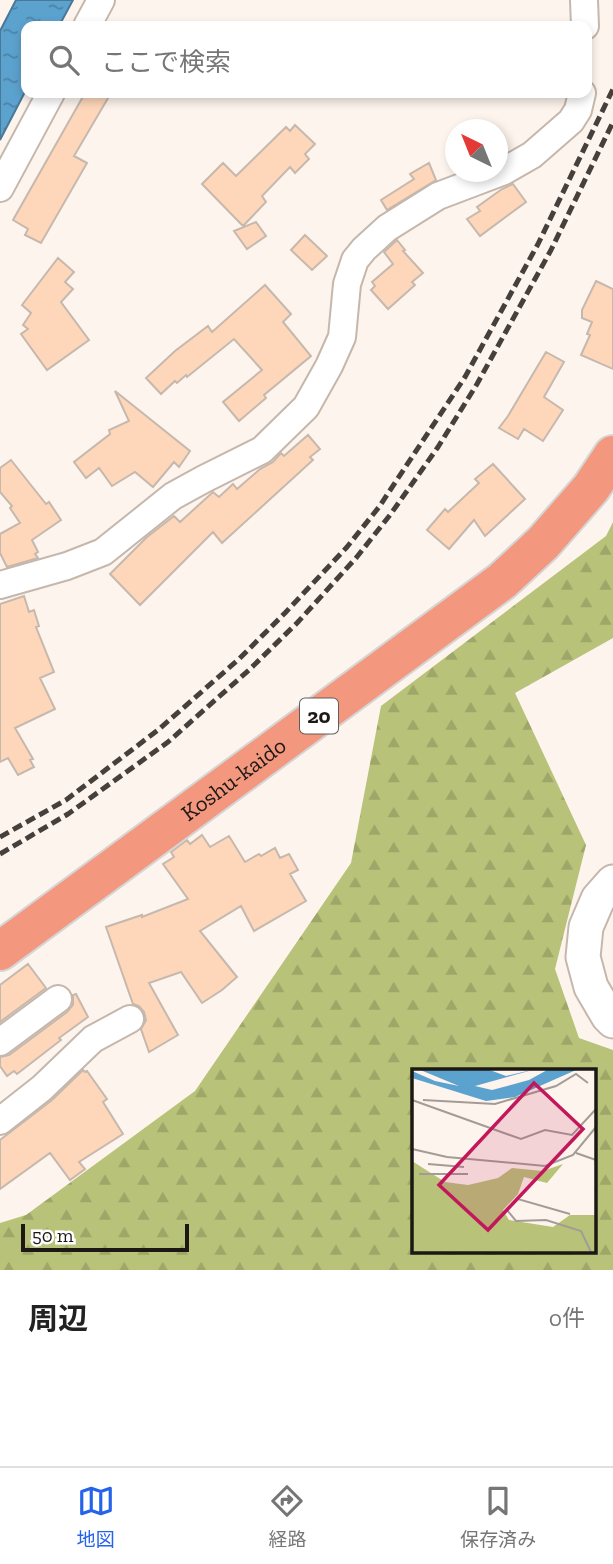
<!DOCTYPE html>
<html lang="ja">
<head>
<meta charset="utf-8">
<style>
  :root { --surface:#fff; --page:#f6f6f6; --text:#222; --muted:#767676; --line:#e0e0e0; --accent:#2563eb }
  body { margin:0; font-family:"Zilla Slab","Noto Sans JP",serif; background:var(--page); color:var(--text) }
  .compass { position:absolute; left:445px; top:119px; width:63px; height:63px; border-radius:50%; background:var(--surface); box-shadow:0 4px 10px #0003; rotate:317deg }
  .scale { position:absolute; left:21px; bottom:18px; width:168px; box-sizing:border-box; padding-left:7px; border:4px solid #1d1814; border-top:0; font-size:19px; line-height:24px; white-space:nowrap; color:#1d1814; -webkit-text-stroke:5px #fff; paint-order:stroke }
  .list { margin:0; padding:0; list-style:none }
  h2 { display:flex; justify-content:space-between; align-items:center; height:91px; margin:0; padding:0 28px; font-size:30px }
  h2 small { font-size:23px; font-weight:400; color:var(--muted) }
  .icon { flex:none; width:38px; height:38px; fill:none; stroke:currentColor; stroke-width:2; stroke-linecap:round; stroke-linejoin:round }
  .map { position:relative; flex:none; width:613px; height:1270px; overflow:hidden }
  .search { position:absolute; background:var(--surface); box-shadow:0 4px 10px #0003; left:21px; right:21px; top:21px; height:77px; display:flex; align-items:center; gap:18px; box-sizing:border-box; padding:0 24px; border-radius:14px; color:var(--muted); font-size:26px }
  .sheet { height:196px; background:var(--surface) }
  nav { display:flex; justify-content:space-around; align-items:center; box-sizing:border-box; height:98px; border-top:2px solid var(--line); background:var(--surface); font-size:19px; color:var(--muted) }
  nav a { display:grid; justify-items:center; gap:4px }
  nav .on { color:var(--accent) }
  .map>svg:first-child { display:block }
  .forest { fill:url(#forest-firs); fill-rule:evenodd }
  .water { fill:url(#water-ripples); stroke:#497996; stroke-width:2 }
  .building { fill:#fed7ba; stroke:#c6b8ad; stroke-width:2 }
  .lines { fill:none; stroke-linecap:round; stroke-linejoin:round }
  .minor-casing { stroke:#c5b7ac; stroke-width:30 }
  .tertiary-casing { stroke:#c5b7ac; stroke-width:37 }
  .trunk-casing { stroke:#d6d5d5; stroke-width:42 }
  .minor { stroke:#fff; stroke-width:26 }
  .tertiary { stroke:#fff; stroke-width:33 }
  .trunk { stroke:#f3987f; stroke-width:38 }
  .rail { stroke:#46403c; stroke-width:5; stroke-dasharray:10 5; stroke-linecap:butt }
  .labels { text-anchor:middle; stroke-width:7; stroke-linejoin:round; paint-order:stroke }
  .shield { fill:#fff; stroke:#615d5a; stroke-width:2 }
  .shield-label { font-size:21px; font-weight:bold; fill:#1d1814 }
  .street-label { font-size:23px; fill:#1d1814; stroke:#fff }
  .inset-road { fill:none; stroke:#a39c96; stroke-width:2 }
  .view { fill:#c2185b; fill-opacity:0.15; stroke:#c2185b; stroke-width:3.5 }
  .inset-edge { fill:none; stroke:#1d1814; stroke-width:3.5 }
</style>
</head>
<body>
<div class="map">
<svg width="613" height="1270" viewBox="0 0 613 1270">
  <defs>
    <pattern id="forest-firs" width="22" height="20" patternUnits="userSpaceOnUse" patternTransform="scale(1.75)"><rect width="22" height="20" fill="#b8c279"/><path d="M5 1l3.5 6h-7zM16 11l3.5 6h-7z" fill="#9ea668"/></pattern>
    <pattern id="water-ripples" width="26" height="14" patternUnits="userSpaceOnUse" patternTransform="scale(1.75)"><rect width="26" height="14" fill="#5ca2ce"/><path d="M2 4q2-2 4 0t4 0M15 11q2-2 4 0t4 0" fill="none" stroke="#4b83a6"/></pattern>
  </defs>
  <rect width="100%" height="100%" fill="#fdf4ed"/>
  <!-- forest -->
  <path class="forest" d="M613 522V638L515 693 586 845 555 969 579 1038 613 1050V1270H0V1223L26 1215 195 1091 351 863 381 706 606 536ZM414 1070H594V1251H414Z"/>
  <!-- water -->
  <path class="water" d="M16 0H73L59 26H26V90L0 140V31Z"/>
  <!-- building -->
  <path class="building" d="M85 93H111L74 156 87 163 41 243 25 235 28 229 13 220Z
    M295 125 315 144 305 154 309 159 295 173 290 167 262 196 266 202 243 226 202 184 223 163 236 176 286 127 290 131Z
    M429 163 436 180 387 210 381 200 414 179 410 174Z
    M513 184 526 202 480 236 467 219 480 211 477 207 502 189Z
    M256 222 266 236 247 249 234 231Z
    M305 235 327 256 312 270 291 250Z
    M397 240 405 250 403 251 423 273 412 282 415 285 388 309 371 290 375 286 372 282 393 264 384 252Z
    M58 258 74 272 65 282 73 289 61 302 89 340 47 370 21 334 28 329 23 325 31 313 22 305Z
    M596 281 613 289V369L581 355 590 335 587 334 592 322 582 318V310Z
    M265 285 291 314 283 322 311 356 264 395 266 398 239 421 223 402 262 370 234 339 187 377 186 375 177 383 175 381 161 394 146 378 175 351 208 326 212 332Z
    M546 352 564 362 544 397 563 410 543 441 524 429 518 439 499 428 508 416Z
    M115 391 190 451 179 467 174 462 153 487 135 472 112 486 99 468 86 478 74 462 110 434 109 430 129 421Z
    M308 435 320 449 310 457 313 460 222 543 213 532 140 605 110 574 147 537 174 516 180 522 213 492 219 497 233 484 237 489 260 469 273 462 281 453 284 456Z
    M11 460 46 504 49 502 61 520 32 540 38 552 35 554 38 558 7 567 0 553V534L20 523 10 508 12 506 0 492V468Z
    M493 464 525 499 485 536 474 520 449 549 427 530 445 509 448 512 479 483 475 479Z
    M24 596 29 612 34 610 39 626 36 627 54 672 40 678 55 709 15 728 33 759 30 760 34 767 18 775 8 758 0 762V604Z
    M202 835 210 847 229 836 245 862 259 854 261 856 275 848 280 858 289 854 298 870 290 874 306 901 254 931 241 906 200 931 237 977 222 990 202 1003 181 972 149 983 178 1035 149 1052 141 1029 146 1020 144 1012 139 1006 133 1004 106 927 142 915V917L188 899 163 864 174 857 171 852 187 840 190 844Z
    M28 964 46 988 0 1022V985Z
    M76 994 88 1017 59 1038 61 1040 17 1074 14 1071 7 1076 0 1066V1057L9 1055 67 1012 73 1005V995Z
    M83 1070 85 1072 87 1071 107 1099 103 1102 123 1134 79 1162 85 1169 70 1180 50 1153 0 1189V1140L52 1100Z"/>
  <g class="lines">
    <defs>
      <path id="minor" d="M584 0 585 26
        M87 26 101 0
        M0 188 51 93
        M0 585 67 566 103 552 173 496 204 479 262 450 306 407 329 366 342 337 347 284 355 260 364 249 387 228 438 196 504 171 532 155 571 121 578 110 582 93
        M0 1042 58 999
        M0 1121 42 1088 93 1039 130 1019"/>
      <path id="tertiary" d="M613 882 598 899 586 927 583 957 591 987 608 1016 613 1021"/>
      <g id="trunk">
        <path id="s1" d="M0 951 502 581 543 543 591 488 613 455"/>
      </g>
    </defs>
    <!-- minor casing -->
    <use href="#minor" class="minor-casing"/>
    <!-- tertiary casing -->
    <use href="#tertiary" class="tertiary-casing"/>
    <!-- trunk casing -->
    <use href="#trunk" class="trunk-casing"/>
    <!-- minor -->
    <use href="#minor" class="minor"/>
    <!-- tertiary -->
    <use href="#tertiary" class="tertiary"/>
    <!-- trunk -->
    <use href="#trunk" class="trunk"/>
    <!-- rail -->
    <path class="rail" d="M0 837 66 800 158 730 239 659 285 613 347 547 379 507 465 377 538 244 613 89
      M0 854 68 814 168 742 249 670 297 623 356 558 390 515 438 447 477 384 551 250 613 122"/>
  </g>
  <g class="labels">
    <!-- shield labels -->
    <rect class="shield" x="300" y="698.5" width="38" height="35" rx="5"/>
    <g class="shield-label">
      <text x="319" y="723">20</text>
    </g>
    <!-- street labels -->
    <g class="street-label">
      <text dy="8" stroke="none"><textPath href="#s1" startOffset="290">Koshu-kaido</textPath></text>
    </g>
  </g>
  <!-- overview -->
  <g transform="translate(412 1069)">
    <rect width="184" height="184" fill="#fdf4ed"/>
    <path d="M0 92 33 113 56 116 86 109 100 99 131 102 151 95 135 114 112 108 106 125 91 141 97 151 141 158 158 146H184V183H0Z" fill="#b8c279"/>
    <path d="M6 0H75L94 7 124 0 63 17 80 21 117 11 137 0 164 1 103 28 74 32 0 9V2L23 12 47 17Z" fill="#5ca2ce"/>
    <path class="inset-road" d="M0 31 109 70 133 61 160 66 184 40M11 31 83 35 144 17 164 5 176 14M0 80 35 88 133 97 161 86 184 58M164 84 184 91M16 95 52 98M7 105H56M158 145 106 130 95 141 104 152 134 151 169 162 179 183"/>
    <path class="view" d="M122 14 171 60 76 161 27 116Z"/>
    <rect width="184" height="184" class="inset-edge"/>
  </g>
</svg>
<svg class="compass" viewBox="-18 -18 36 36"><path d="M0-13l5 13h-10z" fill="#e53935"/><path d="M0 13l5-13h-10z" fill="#767676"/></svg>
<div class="scale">50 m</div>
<div class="search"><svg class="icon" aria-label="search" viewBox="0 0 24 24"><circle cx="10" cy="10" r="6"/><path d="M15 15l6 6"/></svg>ここで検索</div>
</div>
<section class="sheet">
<h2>周辺<small>0件</small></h2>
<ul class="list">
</ul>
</section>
<nav>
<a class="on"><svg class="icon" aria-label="map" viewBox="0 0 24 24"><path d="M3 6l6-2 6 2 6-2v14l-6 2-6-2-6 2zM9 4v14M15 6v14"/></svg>地図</a>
<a><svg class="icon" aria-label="directions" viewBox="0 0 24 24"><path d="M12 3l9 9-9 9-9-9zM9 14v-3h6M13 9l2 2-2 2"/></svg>経路</a>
<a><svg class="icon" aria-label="saved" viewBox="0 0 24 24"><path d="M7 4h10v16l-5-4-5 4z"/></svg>保存済み</a>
</nav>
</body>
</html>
